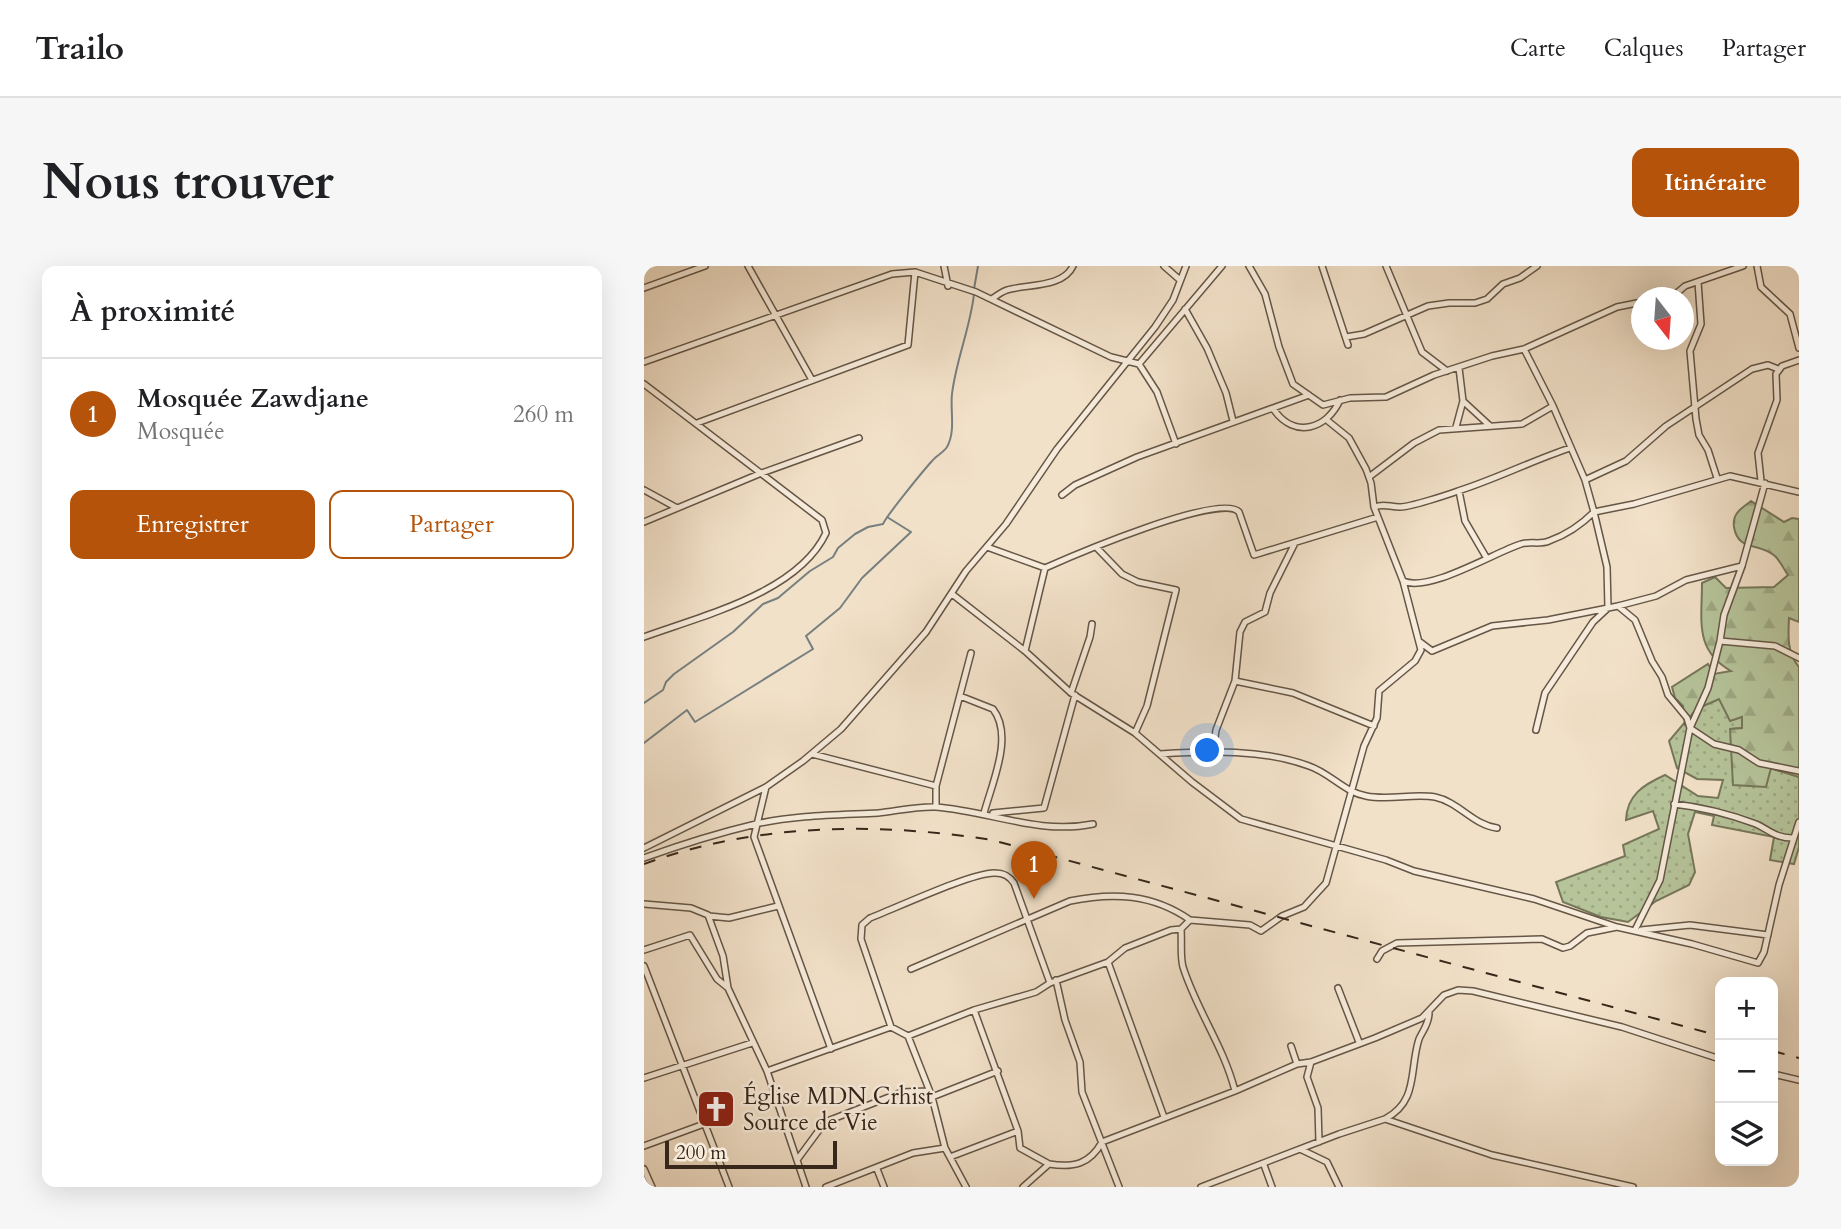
<!DOCTYPE html>
<html lang="fr">
<head>
<meta charset="utf-8">
<style>
  :root { --surface:#fff; --page:#f6f6f6; --text:#202124; --muted:#757577; --line:#e0e0e0; --accent:#b45309 }
  body { margin:0; font-family:Cardo,serif; background:var(--page); color:var(--text) }
  .controls { position:absolute; right:21px; bottom:21px; display:grid; overflow:hidden; border-radius:14px; box-shadow:0 7px 28px #0002 }
  .controls button { width:63px; height:63px; display:grid; place-items:center; padding:0; border:0; border-bottom:2px solid var(--line); background:var(--surface); color:var(--text); font:35px sans-serif }
  .compass { position:absolute; left:987px; top:21px; width:63px; height:63px; border-radius:50%; background:var(--surface); box-shadow:0 7px 28px #0002; rotate:163deg }
  .scale { position:absolute; left:21px; bottom:18px; width:172px; box-sizing:border-box; padding-left:7px; border:4px solid #36271a; border-top:0; font-size:19px; line-height:24px; white-space:nowrap; color:#36271a; -webkit-text-stroke:5px #f7ecdc; paint-order:stroke }
  .you { position:absolute; left:564px; top:485px; width:24px; height:24px; margin:-18px; border:5px solid #fff; border-radius:50%; background:#1a73e8; box-shadow:0 0 0 10px #1a73e833 }
  .badge { display:grid; place-items:center; width:46px; height:46px; border-radius:50%; background:var(--accent); color:#fff; font-size:23px; font-weight:700 }
  .pin { position:absolute; translate:-50% -58px; filter:drop-shadow(0 2px 4px #0008) }
  .pin::after { content:''; position:absolute; top:37px; width:24px; height:21px; background:inherit; clip-path:polygon(0 0,100% 0,50% 100%) }
  .list { margin:0; padding:0; list-style:none }
  h2 { display:flex; justify-content:space-between; align-items:center; height:91px; margin:0; padding:0 28px; font-size:30px }
  h2 small { font-size:23px; font-weight:400; color:var(--muted) }
  .list li { display:grid; grid-template-columns:46px 1fr auto; gap:21px; align-items:center; box-sizing:border-box; height:112px; padding:0 28px; border-top:2px solid var(--line) }
  .list b { display:block; font-size:26px; white-space:nowrap }
  .list p { margin:0; font-size:23px; white-space:nowrap; color:var(--muted) }
  .list em { font-size:23px; font-style:normal; color:var(--muted) }
  .actions { display:flex; gap:14px; padding:21px 28px }
  .actions a { flex:1; padding:16px 0; border:2px solid var(--accent); border-radius:14px; text-align:center; font-size:24px; color:var(--accent) }
  .actions .main { background:var(--accent); color:#fff }
  .icon { flex:none; width:38px; height:38px; fill:none; stroke:currentColor; stroke-width:2; stroke-linecap:round; stroke-linejoin:round }
  .map { position:relative; flex:none; width:1155px; height:921px; overflow:hidden; border-radius:14px }
  header { display:flex; align-items:center; gap:42px; box-sizing:border-box; height:98px; padding:0 35px; background:var(--surface); border-bottom:2px solid var(--line) }
  header strong { font-size:33px }
  nav { display:flex; gap:38px; margin-inline-start:auto; font-size:24px }
  .intro { display:flex; align-items:center; justify-content:space-between; box-sizing:border-box; height:168px; padding:0 42px }
  h1 { margin:0; font-size:49px }
  .button { padding:18px 32px; border-radius:14px; background:var(--accent); color:#fff; font-size:24px; font-weight:700 }
  main { display:flex; gap:42px; padding:0 42px }
  aside { flex:1; background:var(--surface); border-radius:14px; box-shadow:0 7px 28px #0002 }
  .map>svg:first-child { display:block }
  .grass { fill:url(#grass-dots); stroke:#76765a; stroke-width:2 }
  .forest { fill:url(#forest-firs); stroke:#76765a; stroke-width:2 }
  .lines { fill:none; stroke-linecap:round; stroke-linejoin:round }
  .stream { stroke:#777f7f; stroke-width:2 }
  .minor-casing { stroke:#655646; stroke-width:8 }
  .minor { stroke:#f7ecdc; stroke-width:5 }
  .rail { stroke:#36271a; stroke-width:2; stroke-dasharray:12 12; stroke-linecap:butt }
  .labels { text-anchor:middle; stroke-width:5; stroke-linejoin:round; paint-order:stroke }
  .poi-label { font-size:23px; fill:#36271a; stroke:#f7ecdc; text-anchor:start }
</style>
</head>
<body>
<header>
<strong>Trailo</strong>
<nav><a>Carte</a><a>Calques</a><a>Partager</a></nav>
</header>
<div class="intro"><h1>Nous trouver</h1><a class="button">Itinéraire</a></div>
<main>
<aside>
<h2>À proximité<small></small></h2>
<ul class="list">
<li><span class="badge">1</span><div><b>Mosquée Zawdjane</b><p>Mosquée</p></div><em>260 m</em></li>
</ul>
<div class="actions"><a class="main">Enregistrer</a><a>Partager</a></div>
</aside>
<div class="map">
<svg width="1155" height="921" viewBox="0 0 1155 921">
  <defs>
    <pattern id="grass-dots" width="8" height="8" patternUnits="userSpaceOnUse" patternTransform="scale(1.75)"><rect width="8" height="8" fill="#b6c49a"/><path d="M2 2h.1M6 6h.1" fill="none" stroke="#9da884" stroke-width="1.8" stroke-linecap="round"/></pattern>
    <pattern id="forest-firs" width="22" height="20" patternUnits="userSpaceOnUse" patternTransform="scale(1.75)"><rect width="22" height="20" fill="#b6c49a"/><path d="M5 1l3.5 6h-7zM16 11l3.5 6h-7z" fill="#9da884"/></pattern>
  </defs>
  <rect width="100%" height="100%" fill="#f2e1c9"/>
  <filter id="stains"><feTurbulence type="fractalNoise" baseFrequency=".00286" numOctaves="4"/><feColorMatrix values="0 0 0 0 .2 0 0 0 0 .09 0 0 0 0 .02 0 0 0 .5 -.17"/></filter>
  <radialGradient id="worn" r=".72"><stop offset=".6" stop-color="#630" stop-opacity="0"/><stop offset="1" stop-color="#630" stop-opacity=".3"/></radialGradient>
  <!-- grass -->
  <path class="grass" d="M1075 433 1098 451 1099 462 1087 463 1126 502 1155 511V581L1150 598 1126 594 1130 571 1068 559 1070 550 1051 546 1044 568 1051 606 1045 619 1012 635 984 656 957 651 919 636 912 616 981 590 979 579 1015 563 1009 545 982 554C983 529 999 519 1021 509L1054 530 1074 532 1079 514 1053 513 1033 502 1025 475 1052 443Z"/>
  <!-- forest -->
  <path class="forest" d="M1107 235 1140 256 1148 252 1155 253V356L1145 352C1144 370 1143 387 1155 401V511L1127 502 1122 521 1089 519 1086 463 1098 462V451L1086 455 1075 433 1052 443 1041 458 1039 440 1031 432 1028 421 1064 398 1070 408 1087 405C1050 384 1058 354 1058 317L1071 311 1082 322 1130 321 1144 309C1140 303 1136 295 1131 290 1115 276 1094 286 1090 261 1088 247 1098 242 1107 235Z"/>
  <g class="lines">
    <!-- stream -->
    <path class="stream" d="M330 23 334 0
      M0 437 19 424 22 416 30 408 89 366 119 338 134 332 166 305 189 291 194 282 211 268 224 261 239 258C243 249 279 205 288 195 292 190 299 187 303 181 312 165 306 144 308 128 312 94 326 63 330 28
      M0 477 43 444 51 456 169 383 162 370 196 342 218 312 267 266 243 251"/>
    <defs>
      <path id="minor" d="M104 0 168 114
        M300 0 304 20
        M520 0 536 14
        M605 0 621 28 635 81 649 118 679 139 706 132 742 131 790 109 848 90 880 83 973 41 998 36
        M678 0 704 79
        M742 0 778 86 803 105
        M1113 0 1117 21 1146 48 1155 82
        M1054 16 1057 58 1046 85 1052 153 1055 169 1064 184 1073 212
        M0 22 61 0
        M1027 32 1041 20 1099 0
        M348 33C352 30 357 26 363 24 382 18 419 22 429 0
        M541 43 563 82 582 127 589 155
        M702 71 720 68 784 40 805 37H831L843 33 859 18 876 12 893 0
        M880 83 909 140
        M0 96 248 8 271 6 332 26 467 91 495 98 578 0
        M495 98 513 126 532 178
        M0 118 178 254 182 267C154 327 57 350 0 371
        M819 135 845 159
        M630 144C651 173 683 163 696 134
        M53 157 264 79 271 6
        M812 161 819 135 815 102
        M725 211 770 177 795 164 878 158 909 140 941 214 950 246 990 238 1086 210 1155 226
        M941 214 982 195 1022 160 1108 103 1124 99 1134 103
        M1117 215 1114 187 1133 134 1132 108 1138 100 1155 94
        M1121 217 1098 300 1080 349 1076 375 1131 380 1155 392
        M0 224 33 242
        M815 225 821 255 842 291
        M418 229 431 219 493 191 665 129
        M730 241C741 237 745 241 756 241 766 241 803 229 814 225 852 213 887 195 926 182
        M0 256 115 208 215 172
        M343 281 401 302C428 290 577 226 595 246L610 289 734 251
        M453 282 478 308 494 316 532 324 503 440 491 467
        M759 315C785 327 851 286 877 278 886 275 896 279 905 275 922 269 937 259 950 246
        M308 328 381 385 427 427 491 467 548 516 597 553 742 594 770 605 890 633 973 661
        M974 340 991 354 1008 395 1018 411 1024 429 1043 452 1046 462 1016 614 991 664
        M1076 375 1064 422 1046 462 1070 478 1095 484 1115 497 1155 505
        M776 376 788 385 848 360 904 354 974 340 1012 330 1042 314 1098 300
        M381 385 401 302
        M591 415 649 427 730 460
        M427 427 446 371 448 358
        M316 430 349 443C370 470 348 517 340 547
        M892 464 901 427 949 356 964 342 963 301 950 246
        M569 486 572 464 591 415 596 366 601 356 621 346 626 327 650 279
        M168 488 292 520
        M516 488C564 485 620 483 665 500 686 507 700 526 722 530 745 535 769 527 791 531 815 536 829 559 853 562
        M122 521 110 571 187 783
        M1030 538C1057 541 1085 548 1112 558 1125 564 1132 572 1148 572
        M292 541V520L327 387
        M349 547 400 542 431 429
        M0 582 122 521 159 495 197 463 282 366 322 305 362 258 413 183 511 61 529 34 542 0
        M0 592C36 579 74 567 112 558 151 549 194 549 234 547 253 545 273 540 292 541 345 545 395 569 449 558
        M0 638 47 642 64 649 79 690 84 722 123 805 162 921
        M65 650 85 652 134 640
        M537 663C538 675 536 690 539 701 553 745 580 781 591 825
        M997 664 1046 659 1124 669
        M0 684 46 669 73 713 84 722
        M733 693 738 685 753 677 898 673 919 682 926 680 943 667 973 661 1048 678 1114 697 1120 686 1135 619 1155 556
        M464 696 520 851
        M0 700 85 921
        M267 703 426 635C469 626 509 628 546 654
        M412 714 421 754 436 796 438 826 475 921
        M694 722 715 776
        M330 744 374 865 376 882 405 898
        M264 770 330 744 392 726 406 717 464 696 481 682 527 664 537 663 546 654 606 659 617 665 638 650 660 641 682 617 720 480 733 452 735 425 771 395 777 384 759 315 730 241 727 217 722 203 705 172 684 155
        M647 780 653 798
        M667 796 663 811 674 842 675 876
        M123 805 247 761
        M1129 808 1155 814
        M0 812 108 777
        M288 831 354 805
        M741 853C775 835 765 804 775 773 779 764 785 758 785 747
        M0 880 60 858
        M658 884 683 896 695 921
        M306 891 374 865
        M153 894 181 856 258 826 285 825
        M620 899 628 921
        M0 903 8 921
        M233 903 240 921
        M182 921 269 887 301 882
        M322 921 301 882 288 831 264 770 247 761 217 673 218 659 226 652C252 642 329 606 351 607 360 607 365 610 370 617L406 717
        M379 921 405 898C430 902 446 898 458 876L591 825 653 798 667 796 731 772 778 752 800 729 814 724 829 725 978 761 1076 793
        M557 921 695 868 741 853 848 889 989 921"/>
    </defs>
    <!-- minor casing -->
    <use href="#minor" class="minor-casing"/>
    <!-- minor -->
    <use href="#minor" class="minor"/>
    <!-- rail -->
    <path class="rail" d="M0 598C111 557 233 556 348 574L1076 770
      M1129 785 1155 792"/>
  </g>
  <!-- icons -->
  <defs>
    <symbol id="church-square" viewBox="-11 -11 22 22"><rect x="-9" y="-9" width="18" height="18" rx="4" fill="#8f2418" stroke="#f7ecdc"/><path d="M-1.2-6h2.4v3.5h3.3v2.4h-3.3V6h-2.4V-.1h-3.3v-2.4h3.3Z" fill="#fff"/></symbol>
  </defs>
  <g fill-rule="evenodd">
    <use href="#church-square" x="50" y="821" width="44" height="44"/>
  </g>
  <g class="labels">
    <!-- poi labels -->
    <g class="poi-label">
      <text x="99" y="838">Église MDN Crhist<tspan x="99" dy="26">Source de Vie</tspan></text>
    </g>
  </g>
  <rect width="100%" height="100%" filter="url(#stains)"/>
  <rect width="100%" height="100%" fill="url(#worn)"/>
</svg>
<div class="controls">
<button>+</button>
<button>−</button>
<button><svg class="icon" aria-label="layers" viewBox="0 0 24 24"><path d="M12 4l9 5-9 5-9-5zM3 14l9 5 9-5"/></svg></button>
</div>
<svg class="compass" viewBox="-18 -18 36 36"><path d="M0-13l5 13h-10z" fill="#e53935"/><path d="M0 13l5-13h-10z" fill="#757577"/></svg>
<div class="scale">200 m</div>
<div class="you"></div>
<div class="pin badge" style="left:390px;top:633px">1</div>
</div>
</main>
</body>
</html>
